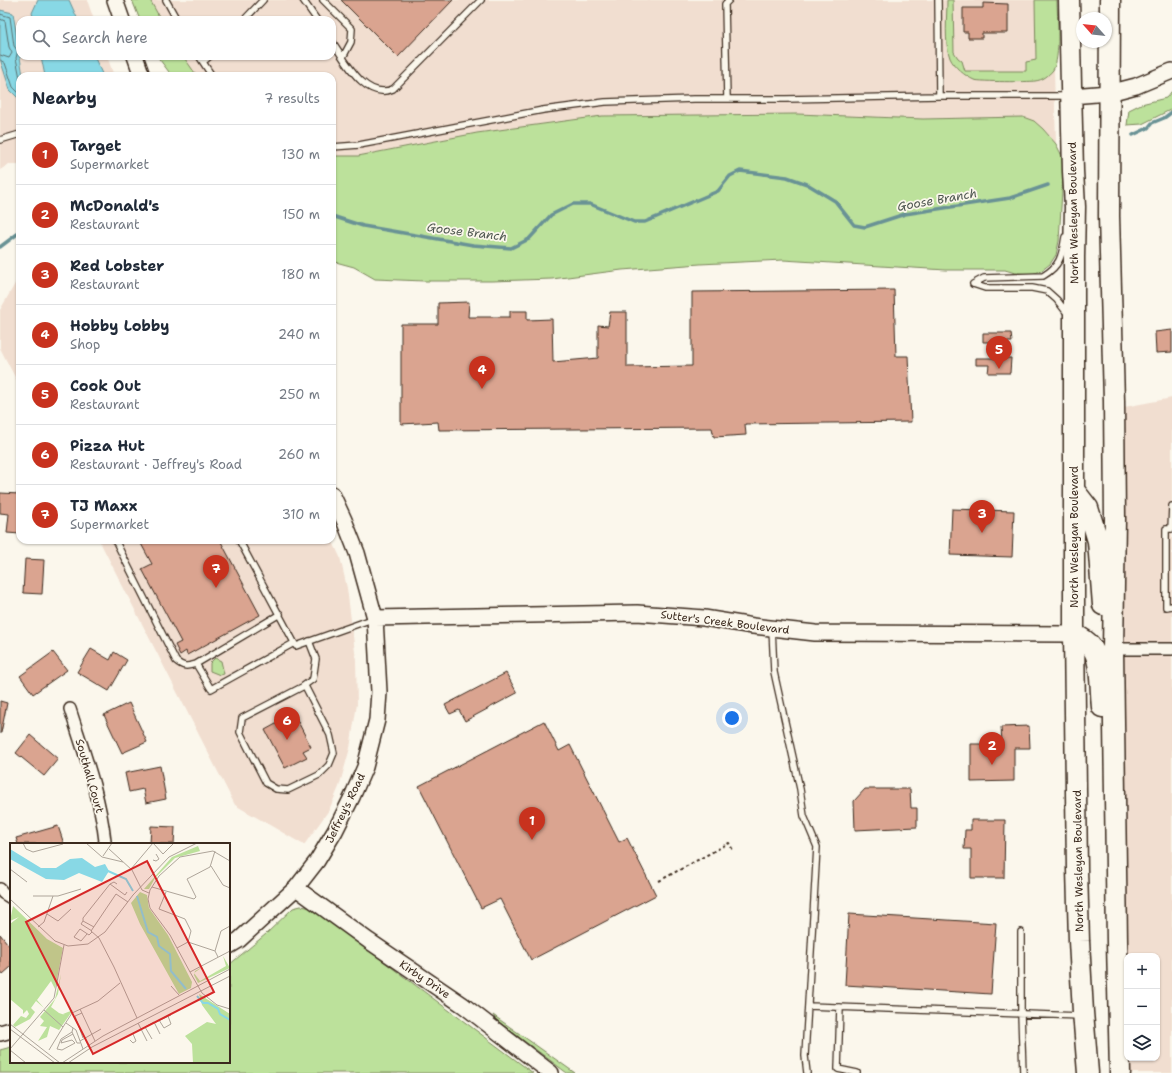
<!DOCTYPE html>
<html lang="en">
<head>
<meta charset="utf-8">
<style>
  :root { --surface:#fff; --page:#f6f6f7; --text:#1f2937; --muted:#747a83; --line:#e0e1e3; --accent:#c8321e }
  body { margin:0; font-family:"Shantell Sans",sans-serif; background:var(--page); color:var(--text) }
  .controls { position:absolute; right:12px; bottom:12px; display:grid; overflow:hidden; border-radius:8px; box-shadow:0 1px 3px #0004 }
  .controls button { width:36px; height:36px; display:grid; place-items:center; padding:0; border:0; border-bottom:1px solid var(--line); background:var(--surface); color:var(--text); font:20px sans-serif }
  .compass { position:absolute; left:1076px; top:12px; width:36px; height:36px; border-radius:50%; background:var(--surface); box-shadow:0 1px 3px #0004; rotate:297deg }
  .you { position:absolute; left:732px; top:718px; width:14px; height:14px; margin:-10px; border:3px solid #fff; border-radius:50%; background:#1a73e8; box-shadow:0 0 0 6px #1a73e833 }
  .badge { display:grid; place-items:center; width:26px; height:26px; border-radius:50%; background:var(--accent); color:#fff; font-size:13px; font-weight:700 }
  .pin { position:absolute; translate:-50% -33px; filter:drop-shadow(0 1px 2px #0008) }
  .pin::after { content:''; position:absolute; top:21px; width:14px; height:12px; background:inherit; clip-path:polygon(0 0,100% 0,50% 100%) }
  .list { margin:0; padding:0; list-style:none }
  h2 { display:flex; justify-content:space-between; align-items:center; height:52px; margin:0; padding:0 16px; font-size:17px }
  h2 small { font-size:13px; font-weight:400; color:var(--muted) }
  .list li { display:grid; grid-template-columns:26px 1fr auto; gap:12px; align-items:center; box-sizing:border-box; height:60px; padding:0 16px; border-top:1px solid var(--line) }
  .list b { display:block; font-size:15px; white-space:nowrap }
  .list p { margin:0; font-size:13px; white-space:nowrap; color:var(--muted) }
  .list em { font-size:13px; font-style:normal; color:var(--muted) }
  .icon { flex:none; width:22px; height:22px; fill:none; stroke:currentColor; stroke-width:2; stroke-linecap:round; stroke-linejoin:round }
  .map { position:relative; flex:none; width:1172px; height:1073px; overflow:hidden }
  .search { position:absolute; background:var(--surface); box-shadow:0 1px 3px #0004; left:16px; top:16px; width:320px; height:44px; display:flex; align-items:center; gap:10px; box-sizing:border-box; padding:0 14px; border-radius:12px; color:var(--muted); font-size:15px }
  .panel { position:absolute; background:var(--surface); box-shadow:0 1px 3px #0004; left:16px; top:72px; width:320px; height:472px; border-radius:12px }
  .map>svg:first-child { display:block }
  .built { fill:#f1ded0; fill-rule:evenodd }
  .green { fill:#bce19b; stroke:#7c865c }
  .water { fill:#88d8e5; stroke:#699295 }
  .lines { fill:none; stroke-linecap:round; stroke-linejoin:round }
  .shore { stroke:#5a706e; stroke-width:1 }
  .stream { stroke:#699295; stroke-width:3.5 }
  .building { fill:#daa490; stroke:#3b2a1e }
  .lane-casing { stroke:#3b2a1e; stroke-width:8 }
  .street-casing { stroke:#3b2a1e; stroke-width:14 }
  .secondary-casing { stroke:#3b2a1e; stroke-width:18 }
  .highway-casing { stroke:#3b2a1e; stroke-width:23 }
  .path { stroke:#3b2a1e; stroke-width:2; stroke-dasharray:3 3; stroke-linecap:butt }
  .lane { stroke:#fbf7ec; stroke-width:5.5 }
  .street { stroke:#fbf7ec; stroke-width:11 }
  .secondary { stroke:#fbf7ec; stroke-width:15 }
  .highway { stroke:#fbf7ec; stroke-width:20 }
  .labels { text-anchor:middle; stroke-width:3.5; stroke-linejoin:round; paint-order:stroke }
  .street-label { font-size:11px; fill:#3b2a1e; stroke:#fbf7ec }
  .water-label { font-size:12px; font-style:italic; fill:#4e5650; stroke:#fbf7ec }
  .inset-river { fill:none; stroke:#88d8e5; stroke-width:2 }
  .inset-road { fill:none; stroke:#aea59a; stroke-width:1 }
  .view { fill:#d62828; fill-opacity:0.15; stroke:#d62828; stroke-width:2 }
  .inset-edge { fill:none; stroke:#3b2a1e; stroke-width:2 }
</style>
</head>
<body>
<div class="map">
<svg width="1172" height="1073" viewBox="0 0 1172 1073">
  <rect width="100%" height="100%" fill="#fbf7ec"/>
  <filter id="ink" filterUnits="userSpaceOnUse"><feTurbulence type="fractalNoise" baseFrequency=".025" numOctaves="2"/><feDisplacementMap in="SourceGraphic" scale="8" xChannelSelector="R" yChannelSelector="G"/><feConvolveMatrix kernelMatrix="1 2 1 2 8 2 1 2 1" color-interpolation-filters="sRGB"/></filter>
  <g filter="url(#ink)">
    <!-- built -->
    <path class="built" d="M0 0H87L94 20H20V56H107L114 76H20V164H9L0 170Z
      M132 0H1057V53L1054 69 1056 144 1043 129 1023 117 923 119 797 114 602 116 477 133 358 156 336 157 332 156V76H172L157 56H332V20H140Z
      M20 275V387L0 348V310Z
      M1172 398V1073H1122L1114 409ZM1127 956H1157V1058H1127Z
      M99 540H332L340 557 347 588 356 660 357 704 350 748 339 787 329 810 304 845 235 805Z"/>
    <!-- green -->
    <path class="green" d="M132 0H150L161 20H140Z
      M947 0H953L954 52 958 58 962 61 965 71H1026V62L1036 60 1035 0H1057C1057 15 1061 58 1053 70 1048 76 1043 80 1035 81 1029 82 980 82 974 80 965 76 954 67 950 58 944 42 947 17 947 0Z
      M157 56H183L197 76H172Z
      M1172 91V109L1142 124 1127 125 1129 110 1141 104 1166 98Z
      M797 114 923 119 1023 117 1034 121 1043 129 1056 144 1062 156 1063 174 1059 241 1056 255 1050 264 1041 271 1032 274 1015 273 1005 270H946L783 260 700 264 622 270 552 279 492 281H424L375 279 354 267 332 261V156H358L477 133 602 116Z
      M215 658 221 661 224 674 220 675 210 671V663Z
      M301 906 312 908 533 1073H0V1050L11 1047V1062H229V965L266 934 293 908Z
      M493 1015 575 1073H567L496 1020Z"/>
    <!-- water -->
    <path class="water" d="M38 0H69L78 20H34L32 13Z
      M0 10 13 13 23 76H20V98H18L10 90 0 59Z
      M41 56H94L103 76H45Z"/>
    <g class="lines">
      <!-- shore -->
      <path class="shore" d="M0 14 10 17 14 46 18 51 16 58 20 78
        M0 19 5 21 9 47 12 53 9 58 0 55
        M0 60 5 63 13 87 20 94"/>
      <!-- stream -->
      <path class="stream" d="M1133 135 1148 128 1152 123 1164 118 1172 112
        M332 216 363 226 473 245 511 248 529 239 551 215 573 204H590L634 222H645L718 191 730 176 740 171 787 177 807 184 835 201 854 225 865 227 905 214 1010 198 1048 185
        M0 247 20 232"/>
    </g>
    <!-- building -->
    <path class="building" d="M341 0H453L398 57Z
      M983 3 1008 4V33H982V38H968V32H963V8H983Z
      M894 290 896 356H908L911 422 745 424 746 435 714 437 712 428 439 430 438 422 401 424V324H438V303L469 302 468 317H510V311H527V320L552 319 553 362 598 358V325L608 326 610 312H627V367L692 366V292Z
      M1172 330V352L1156 353 1155 332Z
      M983 333H1011L1012 342H983Z
      M976 358H1011L1010 373H988L989 365H976Z
      M0 493 20 494V534L7 533 9 514 0 513Z
      M952 509 1014 511 1012 557 950 555Z
      M139 540H220L260 615 187 655 186 651 180 655 175 645 181 642 142 569 152 564Z
      M25 559 44 560 42 594 23 593Z
      M91 649 110 660 114 652 127 660 109 691 77 672Z
      M53 652 67 670 33 694 20 676Z
      M506 673 517 693 465 721 459 710 450 714 445 705Z
      M0 701 7 703 1 733H0Z
      M129 703 147 742 122 753 104 715Z
      M294 714 311 747 303 751 307 757 285 768 265 730Z
      M544 721 559 751 570 745 619 842 627 838 656 895 531 960 500 899 481 908 419 786Z
      M1029 726 1030 748H1014V781L971 782V744H1002L1001 727Z
      M30 735 58 759 44 776 16 753Z
      M160 766 166 799 146 803 143 789 129 792 125 773Z
      M865 789H910L911 808H917V827L855 830 854 801Z
      M971 820H1005L1004 878H971V849H964L965 830H971Z
      M58 826 64 844H18L16 838Z
      M151 826 175 827 174 844H150Z
      M849 914 996 923 991 994 845 985Z
      M0 934 11 948V967L3 974 0 970Z"/>
    <g class="lines">
      <defs>
        <path id="lane" d="M166 0 177 20
          M303 0 317 20
          M323 0 352 29 351 42 343 57
          M244 20 263 0
          M332 41C345 60 365 101 393 89L481 0
          M199 56 212 76
          M203 62 210 56
          M939 96H1067
          M727 99 725 4 729 0
          M0 140 20 134
          M332 147 359 145 543 110 605 102 694 99H786L939 96 938 0
          M973 284 984 278 1043 276C1060 266 1062 256 1065 237
          M973 284 985 288H1032L1047 291 1057 300 1067 313
          M1171 529 1172 506
          M1172 529H1166V607L1172 606
          M115 540 176 661C183 667 187 667 196 664
          M239 540 296 646 375 618
          M280 614 196 664 211 689 294 643
          M772 628 774 672 800 789 804 816 817 847 805 1056 807 1073
          M305 686 330 735 334 753 329 765 319 775 288 790 276 789 266 783 240 732 242 718 302 687 313 679 316 659 309 641
          M1021 932V1014L1023 1073
          M808 1006 1081 1016
          M840 1007 838 1069 857 1073"/>
        <path id="street" d="M1113 649H1172
          M70 709C84 753 100 795 105 841L104 844
          M0 889 3 893 11 898"/>
        <path id="secondary" d="M115 0 122 20
          M135 56 142 76
          M1071 96 1109 93 1136 86 1172 71
          M375 618 637 613 704 618 753 626 815 633 1074 634
          M296 888 369 941 463 1005 551 1073
          M229 946 239 940 296 888 317 861 335 831 352 797 365 767 377 720 379 692 375 618 357 553 344 520 332 494
          M0 1033 11 1030"/>
        <path id="highway" d="M1069 0 1073 171 1075 207 1074 257V634L1077 869 1079 941 1083 1012 1088 1073
          M1110 0 1109 216 1114 401 1115 519 1113 649 1117 942 1120 1073
          M1074 490 1088 508 1098 541 1103 605
          M1074 634C1080 637 1086 640 1090 645 1102 658 1100 690 1102 707"/>
      </defs>
      <!-- lane casing -->
      <use href="#lane" class="lane-casing"/>
      <!-- street casing -->
      <use href="#street" class="street-casing"/>
      <!-- secondary casing -->
      <use href="#secondary" class="secondary-casing"/>
      <!-- highway casing -->
      <use href="#highway" class="highway-casing"/>
      <!-- path -->
      <path class="path" d="M659 881 729 843 734 852"/>
      <!-- lane -->
      <use href="#lane" class="lane"/>
      <!-- street -->
      <use href="#street" class="street"/>
      <!-- secondary -->
      <use href="#secondary" class="secondary"/>
      <!-- highway -->
      <use href="#highway" class="highway"/>
    </g>
  </g>
  <g class="labels">
    <!-- street labels -->
    <g class="street-label">
      <text transform="translate(1073 213) rotate(-91)" y="4">North Wesleyan Boulevard</text>
      <text transform="translate(1074 537) rotate(-90)" y="4">North Wesleyan Boulevard</text>
      <text transform="translate(725 622) rotate(7)" y="4">Sutter's Creek Boulevard</text>
      <text transform="translate(90 776) rotate(74)" y="4">Southall Court</text>
      <text transform="translate(345 808) rotate(-64)" y="4">Jeffrey's Road</text>
      <text transform="translate(1078 861) rotate(-91)" y="4">North Wesleyan Boulevard</text>
      <text transform="translate(425 979) rotate(34)" y="4">Kirby Drive</text>
    </g>
    <!-- water labels -->
    <g class="water-label">
      <text transform="translate(937 200) rotate(-10)" y="4">Goose Branch</text>
      <text transform="translate(467 232) rotate(7)" y="4">Goose Branch</text>
    </g>
  </g>
  <!-- overview -->
  <g transform="translate(10 843)">
    <rect width="220" height="220" fill="#fbf7ec"/>
    <path d="M188 3 190 8 165 15 145 35 139 46H134L162 14ZM130 49 137 52 139 65 158 92 182 139 181 145 169 151 130 81 121 60ZM3 63 37 96 53 105 45 146 41 138 27 157 34 165 26 158 21 165 25 169 20 176 5 184 3 182 11 173 16 175 19 171 17 167 13 171V167L0 156V81L9 74 0 78ZM213 113 220 125 188 140 184 132 185 128 194 123 184 130 190 138 216 123ZM51 131 48 151 41 164 49 170 55 172 53 171 63 167 49 187 40 183 37 194 28 198 37 184 30 183 34 178 30 174 45 156ZM189 151 220 171V219L183 220 182 201 175 193 197 179 206 181 192 162Z" fill="#bce19b"/>
    <path d="M0 6 31 25H46L60 16 72 15 85 24 95 21 99 28 92 39 69 30 54 37 36 36 0 16Z" fill="#88d8e5"/>
    <path class="inset-river" d="M98 28 116 36 123 48M127 53 138 89 147 94 149 103 160 111 161 128 176 146M187 153 193 160H198L208 166 210 171 220 177"/>
    <path class="inset-road" d="M13 0 16 6 23 9 53 1M76 0 92 14 113 19M143 0 153 11 164 0M99 6 122 27 132 47 139 50M93 13 102 0M143 17 146 18 149 16 146 11M220 18 203 8 170 14 149 33 140 47 138 56 140 65 160 92 180 129 220 108M201 23 213 42 220 45M0 26 17 39M121 26 143 0M107 41 104 39 100 41 115 52 117 49M142 44 184 56 186 54 177 36 200 24 205 8M156 49 149 66 175 76 181 88 178 99M23 53H48L71 46M0 56 45 98 58 103 78 101 95 89 123 52 159 14 187 0M118 59 106 51 81 88 89 95 104 124 127 175M37 71 48 78 61 66M73 78V75L100 41M28 84 34 79 43 53M82 88 71 81 73 78 84 84M77 91 71 98 64 94 70 86 79 92 82 89M167 105 178 99 205 108 208 114M205 108 211 88 220 83M180 129 192 150 207 162 220 166M161 143 169 152M70 166 85 198M34 167 53 184 39 207M72 170 65 173 73 195M149 177 154 185 161 181 158 173M56 180 66 187 73 206M128 180 137 198M144 180 161 172M0 181 50 220M53 184 62 170 88 158 110 140M63 185 62 189 67 200H70M0 186 45 220M62 189 51 196 47 206 52 207 65 200 62 197 51 200 52 197 63 191M142 196 135 184 144 179 150 191M120 197 123 200 126 198 123 191M70 198 91 186M0 206 44 155 54 102M0 207 16 220M52 220 93 193 220 126M58 220 82 204 220 133"/>
    <path class="view" d="M137 18 204 149 83 211 16 79Z"/>
    <rect width="220" height="220" class="inset-edge"/>
  </g>
</svg>
<div class="controls">
<button>+</button>
<button>−</button>
<button><svg class="icon" aria-label="layers" viewBox="0 0 24 24"><path d="M12 4l9 5-9 5-9-5zM3 14l9 5 9-5"/></svg></button>
</div>
<svg class="compass" viewBox="-18 -18 36 36"><path d="M0-13l5 13h-10z" fill="#e53935"/><path d="M0 13l5-13h-10z" fill="#747a83"/></svg>
<div class="you"></div>
<div class="pin badge" style="left:532px;top:840px">1</div>
<div class="pin badge" style="left:992px;top:765px">2</div>
<div class="pin badge" style="left:982px;top:533px">3</div>
<div class="pin badge" style="left:482px;top:389px">4</div>
<div class="pin badge" style="left:999px;top:369px">5</div>
<div class="pin badge" style="left:287px;top:740px">6</div>
<div class="pin badge" style="left:216px;top:588px">7</div>
<div class="search"><svg class="icon" aria-label="search" viewBox="0 0 24 24"><circle cx="10" cy="10" r="6"/><path d="M15 15l6 6"/></svg>Search here</div>
<section class="panel">
<h2>Nearby<small>7 results</small></h2>
<ul class="list">
<li><span class="badge">1</span><div><b>Target</b><p>Supermarket</p></div><em>130 m</em></li>
<li><span class="badge">2</span><div><b>McDonald's</b><p>Restaurant</p></div><em>150 m</em></li>
<li><span class="badge">3</span><div><b>Red Lobster</b><p>Restaurant</p></div><em>180 m</em></li>
<li><span class="badge">4</span><div><b>Hobby Lobby</b><p>Shop</p></div><em>240 m</em></li>
<li><span class="badge">5</span><div><b>Cook Out</b><p>Restaurant</p></div><em>250 m</em></li>
<li><span class="badge">6</span><div><b>Pizza Hut</b><p>Restaurant · Jeffrey's Road</p></div><em>260 m</em></li>
<li><span class="badge">7</span><div><b>TJ Maxx</b><p>Supermarket</p></div><em>310 m</em></li>
</ul>
</section>
</div>
</body>
</html>
